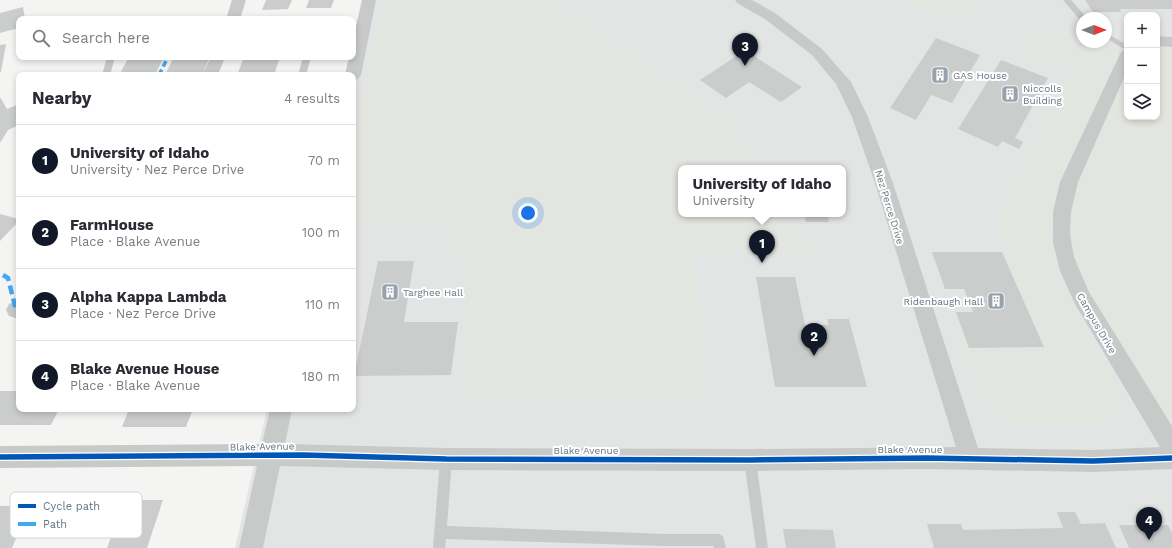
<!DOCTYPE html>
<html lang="en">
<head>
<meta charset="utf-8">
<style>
  :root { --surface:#fff; --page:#f7f7f7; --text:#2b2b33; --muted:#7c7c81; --line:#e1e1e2; --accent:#111827 }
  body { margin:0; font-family:"Work Sans",sans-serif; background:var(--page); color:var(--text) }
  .controls { position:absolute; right:12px; top:12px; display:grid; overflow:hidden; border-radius:8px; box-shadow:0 2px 6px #0003 }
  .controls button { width:36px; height:36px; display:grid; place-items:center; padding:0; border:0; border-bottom:1px solid var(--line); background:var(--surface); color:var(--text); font:20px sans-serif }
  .compass { position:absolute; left:1076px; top:12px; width:36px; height:36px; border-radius:50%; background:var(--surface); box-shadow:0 2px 6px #0003; rotate:90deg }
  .you { position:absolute; left:528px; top:213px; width:14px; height:14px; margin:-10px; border:3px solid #fff; border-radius:50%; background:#1a73e8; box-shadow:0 0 0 6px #1a73e833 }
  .badge { display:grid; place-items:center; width:26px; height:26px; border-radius:50%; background:var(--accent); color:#fff; font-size:13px; font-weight:700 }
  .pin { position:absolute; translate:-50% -33px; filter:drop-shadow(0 1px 2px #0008) }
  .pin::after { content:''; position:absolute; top:21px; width:14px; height:12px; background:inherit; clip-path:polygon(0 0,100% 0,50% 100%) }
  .popup { position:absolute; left:678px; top:165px; width:168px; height:52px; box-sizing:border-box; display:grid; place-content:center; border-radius:8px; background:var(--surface); filter:drop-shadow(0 1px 3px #0005); font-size:13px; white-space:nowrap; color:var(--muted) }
  .popup b { font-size:15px; color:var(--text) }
  .popup::after { content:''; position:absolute; left:50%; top:100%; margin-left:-8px; border:8px solid transparent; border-top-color:var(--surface) }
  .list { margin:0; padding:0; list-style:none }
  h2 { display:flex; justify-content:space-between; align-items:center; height:52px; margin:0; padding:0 16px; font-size:17px }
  h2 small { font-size:13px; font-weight:400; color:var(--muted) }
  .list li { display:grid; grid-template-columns:26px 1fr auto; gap:12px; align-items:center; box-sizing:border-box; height:72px; padding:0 16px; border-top:1px solid var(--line) }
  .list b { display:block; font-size:15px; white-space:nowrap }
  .list p { margin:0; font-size:13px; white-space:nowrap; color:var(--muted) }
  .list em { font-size:13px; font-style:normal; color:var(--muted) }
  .icon { flex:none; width:22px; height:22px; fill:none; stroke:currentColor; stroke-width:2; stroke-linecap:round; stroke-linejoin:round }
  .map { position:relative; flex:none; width:1172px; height:548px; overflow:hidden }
  .search { position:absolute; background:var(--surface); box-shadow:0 2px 6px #0003; left:16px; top:16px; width:340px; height:44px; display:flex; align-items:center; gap:10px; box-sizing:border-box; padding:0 14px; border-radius:8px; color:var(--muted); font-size:15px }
  .panel { position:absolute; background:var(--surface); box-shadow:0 2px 6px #0003; left:16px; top:72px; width:340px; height:340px; border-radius:8px }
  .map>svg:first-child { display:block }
  .built { fill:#e3e4e4; fill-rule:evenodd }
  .green { fill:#e3e6e0 }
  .building { fill:#cbcdcd }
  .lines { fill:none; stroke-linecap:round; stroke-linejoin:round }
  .service { fill:#c8caca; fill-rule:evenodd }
  .minor { fill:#c8caca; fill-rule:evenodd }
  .quiet-far1 { stroke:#3fa9f5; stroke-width:3.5; stroke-dasharray:6 3.5; stroke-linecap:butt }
  .quiet { stroke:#3fa9f5; stroke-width:4.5; stroke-dasharray:9 4.5; stroke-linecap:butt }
  .cycleway-casing { stroke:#fff; stroke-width:8 }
  .cycleway { stroke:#0057b8; stroke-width:5.5 }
  .labels { text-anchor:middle; stroke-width:4; stroke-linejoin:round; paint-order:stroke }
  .poi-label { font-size:10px; fill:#657682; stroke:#fff; text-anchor:start }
  .street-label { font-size:10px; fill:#657682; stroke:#fff }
  .key { fill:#fff; stroke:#d1d6da; stroke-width:1 }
  .key-label { font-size:11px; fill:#657682 }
</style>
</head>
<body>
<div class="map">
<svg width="1172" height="548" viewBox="0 0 1172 548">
  <rect width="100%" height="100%" fill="#f4f4f3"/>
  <!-- built -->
  <path class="built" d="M362 0H1172V548H235L267 409H353V75H345L349 57H353V39ZM1127 15H1157V117H1127ZM1082 18H1106V42H1082ZM681 168H843V214H681Z"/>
  <!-- green -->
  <path class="green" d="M383 0H551L729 118 754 168H681V214H777L816 254 693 256 710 399 464 402 470 272 451 256 455 219 353 224V145Z
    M900 0H980V8L966 24 908 5Z
    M1037 27 1050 28 1082 38 1064 72C1044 63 1028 60 1017 40L1023 32Z
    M1157 41 1172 42V448L1082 301 1060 222 1127 54V117H1157Z
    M1089 42H1106L1117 51 1107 78 1054 189 1048 235 1057 273 1076 312 1113 377 1118 391 1120 404 1115 418 1107 424H1014L1000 419 981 403 955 330H963L969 348 1044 347 1000 241 999 231 1001 210 1007 194 1064 84Z"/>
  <!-- building -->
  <path class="building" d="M266 0H292L288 9 262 10Z
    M309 0H334L331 8H306Z
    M1085 0H1172V9H1120L1121 12H1093Z
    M23 7 25 19H19V28L0 33V13Z
    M936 38 980 55 952 103 931 95 916 120 890 108Z
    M6 44 1 72H0V45Z
    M744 51H746L802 87 781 102 749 82 726 98 700 80Z
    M129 57H164L155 75H119Z
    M174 57H210L202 75H165Z
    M244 57H280L274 75H237Z
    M1001 60 1048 78 1015 138 1023 142 1019 149 1002 141 998 147 958 129Z
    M0 97 7 109 19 104V125L8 130 0 143Z
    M0 214 19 219V221L0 241Z
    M804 214H827L829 222H806Z
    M932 252H1002L1044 347 969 348 956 312H973L964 289H945Z
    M378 261H414L404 322H458L451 375 354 376Z
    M756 277H795L805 325H829L827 319H849L867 387H775Z
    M0 391H19V409H59L51 425H0Z
    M129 409H193L186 427H122Z
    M124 500H163L147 548H107L111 537H96L103 518H118Z
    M0 506H30L12 548H0Z
    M1057 512H1075L1081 524 1105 523 1116 548H934L927 524H961L963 530 1063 528Z
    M1119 525H1168L1172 533V548H1129Z
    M783 529 833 530 836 548H786Z"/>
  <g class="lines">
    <!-- service -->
    <path class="service" d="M1063 0H1071L1087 18 1080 20Z
      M363 25H366V29L353 30V26Z
      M1106 33 1127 45V51L1106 38Z
      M107 57H115L110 75H102Z
      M303 57H311L306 75H298Z
      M446 453 450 455 452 459 447 526 666 534H719L723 536 726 548H714L713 546H666L446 539 445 548H433L440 459 442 455Z
      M750 454 754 456 756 460 768 548H756L744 460 746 456Z"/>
    <!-- minor -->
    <path class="minor" d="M232 0H246L240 19H226Z
      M362 0H376L361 75 358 79 353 80V75H345L349 57H353V41Z
      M735 0H752L775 13 822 49 851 82 868 117 893 183 978 448 1093 450 1160 447 1075 304 1060 271 1053 242V212L1060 182 1120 54 1122 51 1127 49V71L1078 182 1071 212 1070 234 1074 257 1089 292 1172 426V469L1093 472 927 469 750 471 446 470 280 466 263 548H239L257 466 0 468V446L262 444 270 409H292L285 444 446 448 750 449 956 447 875 183 852 117 836 84 812 55 765 19 737 3Z
      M1157 36 1172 37V47L1157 46Z
      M211 57H225L218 75H202Z
      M16 301H19V319L9 316 6 310 9 304Z"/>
    <!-- quiet-far1 -->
    <path class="quiet-far1" d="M159 75 168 57"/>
    <!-- quiet -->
    <path class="quiet" d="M3 275 8 278 16 310"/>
    <defs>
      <path id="cycleway" d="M0 457 303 455 446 459 750 460 927 458 1093 461 1172 458"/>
    </defs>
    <!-- cycleway casing -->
    <use href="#cycleway" class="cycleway-casing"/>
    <!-- cycleway -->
    <use href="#cycleway" class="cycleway"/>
  </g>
  <!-- icons -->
  <defs>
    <symbol id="building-square" viewBox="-11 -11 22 22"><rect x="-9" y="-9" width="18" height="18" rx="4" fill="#97a2aa" stroke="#fff"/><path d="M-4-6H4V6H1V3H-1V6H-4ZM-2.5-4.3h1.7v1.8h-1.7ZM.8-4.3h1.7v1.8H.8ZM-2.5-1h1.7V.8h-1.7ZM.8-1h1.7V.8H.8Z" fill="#fff"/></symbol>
  </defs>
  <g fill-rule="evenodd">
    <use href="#building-square" x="930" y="65" width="20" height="20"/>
    <use href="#building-square" x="1000" y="84" width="20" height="20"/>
    <use href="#building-square" x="380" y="282" width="20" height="20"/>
    <use href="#building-square" x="986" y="291" width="20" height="20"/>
  </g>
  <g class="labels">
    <!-- poi labels -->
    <g class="poi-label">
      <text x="953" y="79">GAS House</text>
      <text x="1023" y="92">Niccolls<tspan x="1023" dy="12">Building</tspan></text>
      <text x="403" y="296">Targhee Hall</text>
      <text x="983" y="305" text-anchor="end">Ridenbaugh Hall</text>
    </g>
    <!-- street labels -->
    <g class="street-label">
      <text transform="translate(890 207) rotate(73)" y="4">Nez Perce Drive</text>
      <text transform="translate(1097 323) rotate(60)" y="4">Campus Drive</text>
      <text transform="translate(262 446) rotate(-1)" y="4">Blake Avenue</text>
      <text x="910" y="453">Blake Avenue</text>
      <text x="586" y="454">Blake Avenue</text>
    </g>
  </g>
  <!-- legend -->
  <rect x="10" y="492" width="132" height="46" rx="6" class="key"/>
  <rect x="18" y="504" width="18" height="4" fill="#0057b8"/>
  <rect x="18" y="522" width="18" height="4" fill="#3fa9f5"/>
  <g class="key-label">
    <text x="43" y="510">Cycle path</text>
    <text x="43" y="528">Path</text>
  </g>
</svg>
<div class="controls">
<button>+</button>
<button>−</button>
<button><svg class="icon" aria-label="layers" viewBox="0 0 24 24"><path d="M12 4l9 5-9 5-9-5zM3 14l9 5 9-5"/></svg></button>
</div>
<svg class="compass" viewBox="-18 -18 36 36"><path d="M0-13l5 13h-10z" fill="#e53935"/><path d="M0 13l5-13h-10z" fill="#7c7c81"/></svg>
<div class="you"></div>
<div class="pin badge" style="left:762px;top:263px">1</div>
<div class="popup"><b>University of Idaho</b>University</div>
<div class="pin badge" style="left:814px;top:356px">2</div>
<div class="pin badge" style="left:745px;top:66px">3</div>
<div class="pin badge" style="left:1149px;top:540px">4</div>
<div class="search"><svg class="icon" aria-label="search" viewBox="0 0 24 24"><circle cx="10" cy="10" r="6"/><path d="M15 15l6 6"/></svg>Search here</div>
<section class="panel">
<h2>Nearby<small>4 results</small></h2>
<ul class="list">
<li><span class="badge">1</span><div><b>University of Idaho</b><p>University · Nez Perce Drive</p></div><em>70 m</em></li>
<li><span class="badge">2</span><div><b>FarmHouse</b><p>Place · Blake Avenue</p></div><em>100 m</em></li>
<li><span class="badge">3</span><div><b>Alpha Kappa Lambda</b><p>Place · Nez Perce Drive</p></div><em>110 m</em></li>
<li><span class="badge">4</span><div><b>Blake Avenue House</b><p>Place · Blake Avenue</p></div><em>180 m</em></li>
</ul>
</section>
</div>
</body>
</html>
